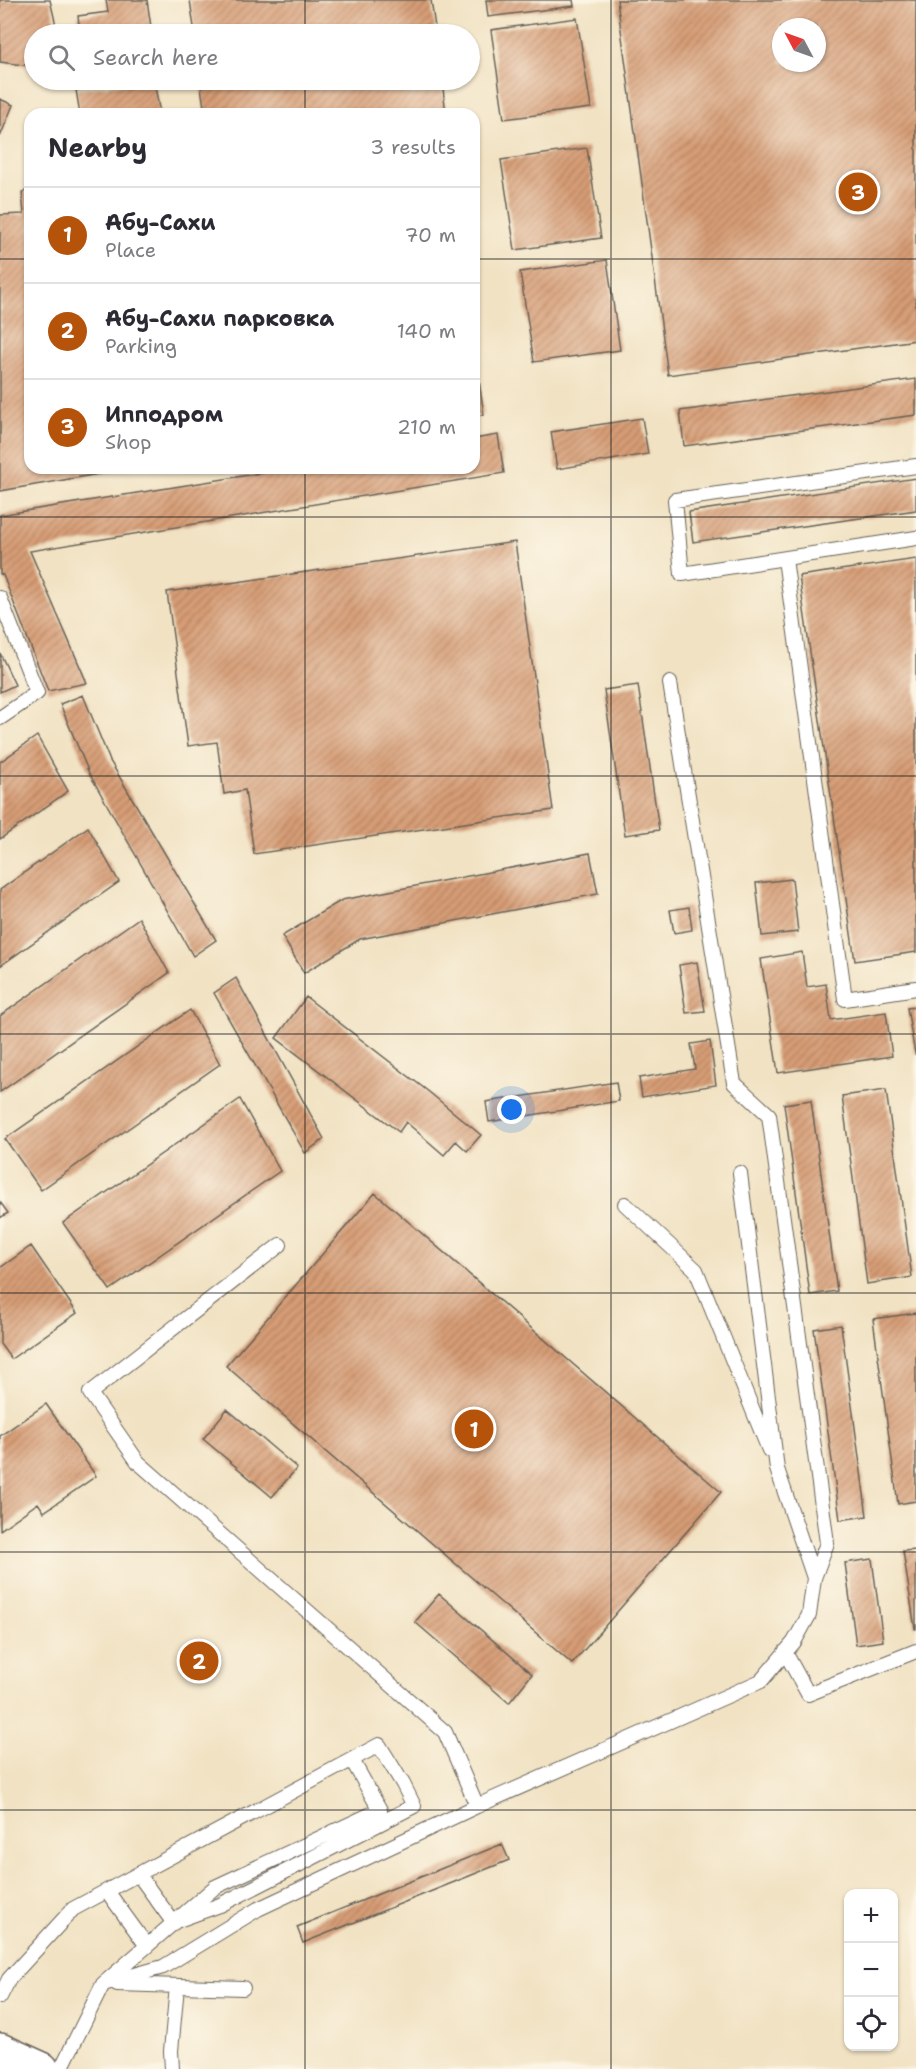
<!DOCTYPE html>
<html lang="en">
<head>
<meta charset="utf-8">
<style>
  :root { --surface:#fff; --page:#f2f2f3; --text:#2b2b33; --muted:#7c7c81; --line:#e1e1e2; --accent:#b45309 }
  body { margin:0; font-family:"Shantell Sans",sans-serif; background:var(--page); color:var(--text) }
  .controls { position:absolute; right:18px; bottom:18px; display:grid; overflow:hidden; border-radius:12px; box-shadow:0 2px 4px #0004 }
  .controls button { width:54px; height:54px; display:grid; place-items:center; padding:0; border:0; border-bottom:2px solid var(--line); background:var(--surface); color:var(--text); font:30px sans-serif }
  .compass { position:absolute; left:772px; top:18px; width:54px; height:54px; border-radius:50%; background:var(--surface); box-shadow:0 2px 4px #0004; rotate:311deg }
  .you { position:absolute; left:512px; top:1110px; width:21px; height:21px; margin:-15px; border:4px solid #fff; border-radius:50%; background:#1a73e8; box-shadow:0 0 0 9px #1a73e833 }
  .badge { display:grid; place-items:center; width:39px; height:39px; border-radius:50%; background:var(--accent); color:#fff; font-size:20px; font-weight:700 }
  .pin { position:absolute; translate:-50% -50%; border:3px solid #fff; box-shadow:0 2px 6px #0006 }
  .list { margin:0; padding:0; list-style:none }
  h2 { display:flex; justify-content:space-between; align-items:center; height:78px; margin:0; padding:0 24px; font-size:26px }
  h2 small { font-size:20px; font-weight:400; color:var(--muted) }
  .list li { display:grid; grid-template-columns:39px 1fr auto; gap:18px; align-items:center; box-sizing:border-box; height:96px; padding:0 24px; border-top:2px solid var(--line) }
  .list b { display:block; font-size:22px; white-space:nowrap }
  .list p { margin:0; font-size:20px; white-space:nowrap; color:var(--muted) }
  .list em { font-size:20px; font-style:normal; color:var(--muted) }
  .icon { flex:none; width:33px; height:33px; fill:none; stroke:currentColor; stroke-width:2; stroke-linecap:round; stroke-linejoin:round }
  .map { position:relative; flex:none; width:916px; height:2069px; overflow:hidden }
  .search { position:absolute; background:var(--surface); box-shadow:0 2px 4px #0004; left:24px; top:24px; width:456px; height:66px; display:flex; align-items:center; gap:15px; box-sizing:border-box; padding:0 21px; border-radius:33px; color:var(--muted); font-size:22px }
  .panel { position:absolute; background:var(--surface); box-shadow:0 2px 4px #0004; left:24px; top:108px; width:456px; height:366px; border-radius:18px }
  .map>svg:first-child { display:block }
  .building { fill:url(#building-hatch); fill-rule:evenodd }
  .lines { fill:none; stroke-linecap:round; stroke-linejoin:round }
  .service-casing { stroke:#676156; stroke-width:16 }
  .tertiary-casing { stroke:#676156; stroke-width:36 }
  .service { stroke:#fff; stroke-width:14 }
  .tertiary { stroke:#fff; stroke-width:33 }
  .grid { fill:none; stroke:#1c1c1c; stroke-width:1.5; stroke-opacity:0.55 }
</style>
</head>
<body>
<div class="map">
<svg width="916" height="2069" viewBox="0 0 916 2069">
  <defs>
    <pattern id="building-hatch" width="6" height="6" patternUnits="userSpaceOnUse" patternTransform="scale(1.5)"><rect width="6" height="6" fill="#d79d76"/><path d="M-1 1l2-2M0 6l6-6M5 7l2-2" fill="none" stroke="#ae7f60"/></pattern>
  </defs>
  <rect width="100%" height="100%" fill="#fcf5e5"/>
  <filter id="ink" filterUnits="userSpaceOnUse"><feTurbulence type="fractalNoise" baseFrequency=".0167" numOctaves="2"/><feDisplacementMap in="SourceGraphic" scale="12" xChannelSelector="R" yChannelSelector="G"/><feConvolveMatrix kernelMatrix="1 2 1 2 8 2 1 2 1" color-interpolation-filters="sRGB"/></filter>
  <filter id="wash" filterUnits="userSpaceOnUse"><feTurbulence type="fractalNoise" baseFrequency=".008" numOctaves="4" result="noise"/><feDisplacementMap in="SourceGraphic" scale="24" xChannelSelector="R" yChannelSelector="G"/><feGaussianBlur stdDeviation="1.35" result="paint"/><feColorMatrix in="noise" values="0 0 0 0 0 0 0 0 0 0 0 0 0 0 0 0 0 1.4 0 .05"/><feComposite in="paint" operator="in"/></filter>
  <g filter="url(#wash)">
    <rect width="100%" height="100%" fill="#f1e2c3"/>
    <g id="blocks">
      <!-- building -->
      <path class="building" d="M0 0H50L58 34H34V61L24 65 0 62Z
        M106 0H147L152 34H80L78 16 108 12Z
        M190 0H431L436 34H195Z
        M486 0H573L574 6 488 17Z
        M617 0H916V340L668 375ZM781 27H817V63H781Z
        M577 18 591 108 504 119 491 30Z
        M154 80 160 114H80L76 90Z
        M200 80H442L446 114H205Z
        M0 99 13 105 0 137Z
        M587 148 601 238 515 250 501 160Z
        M30 190V468L127 469 0 491V215L24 214 22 192Z
        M607 260 620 350 534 362 520 272Z
        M474 346 484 415 474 416Z
        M916 379V415L684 446 680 411Z
        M642 418 648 454 557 469 551 432Z
        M498 435 504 473 30 551 87 683 48 691 3 575 0 574V515L292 468H474V439Z
        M916 478V510L693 542 689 512Z
        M515 542 553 810 254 854 245 790 224 794 217 742 188 746 167 592Z
        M916 559V952L855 961 799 576Z
        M0 653 15 685 0 692Z
        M638 685 659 830 625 835 604 690Z
        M83 695 110 761 216 940 193 956 89 773 60 704Z
        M37 736 68 791 0 839V762Z
        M88 827 119 882 0 966V890Z
        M590 853 598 894 360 939 304 973 282 936 342 900Z
        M792 879 798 932 762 936 756 883Z
        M689 907 692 930 674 933 670 910Z
        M139 918 169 973 0 1092V1016Z
        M802 952 807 987 826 984 831 1020 886 1012 892 1056 778 1073 761 959Z
        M697 962 705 1011 686 1013 679 965Z
        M236 978 324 1139 305 1153 214 993Z
        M306 997 429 1092 481 1135 467 1151 456 1141 444 1155 406 1122 399 1132 276 1038Z
        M916 1007V1054H915L907 1008Z
        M190 1010 220 1064 41 1190 5 1139Z
        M710 1041 716 1085 642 1097 639 1078 695 1069 691 1044Z
        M616 1082 619 1101 489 1122 486 1102Z
        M886 1090 912 1277 867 1284 842 1096Z
        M240 1099 280 1171 110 1290 63 1223Z
        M811 1100 837 1291 810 1295 784 1104Z
        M375 1193 721 1492 572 1664 226 1366Z
        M0 1202 8 1213 0 1218Z
        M31 1246 77 1313 11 1359 0 1344V1268Z
        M916 1313V1501L898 1504 873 1319Z
        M841 1325 867 1516 840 1520 814 1329Z
        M46 1404 96 1476 44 1512 38 1503 0 1530V1436Z
        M227 1409 297 1468 272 1497 203 1439Z
        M916 1550V1629H915L903 1551Z
        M872 1559 883 1641 856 1645 845 1563Z
        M439 1594 532 1674 509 1703 415 1622Z
        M502 1844 509 1860 303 1943 297 1927Z"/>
    </g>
  </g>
  <g filter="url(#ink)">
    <use href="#blocks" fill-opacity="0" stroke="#676156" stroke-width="1.5"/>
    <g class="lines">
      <defs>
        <path id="service" d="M916 466 675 500 682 574 916 538
          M785 559 845 999 916 988
          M0 598 37 693 0 718
          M670 683 734 1083 769 1115 827 1543 814 1578
          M625 1204 696 1270 769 1450
          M280 1245 90 1393 138 1462 445 1732 477 1806
          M785 1652 808 1694 916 1651
          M138 1874 173 1922
          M107 1891 147 1946
          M103 1984 163 1967 258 1909 477 1806 761 1681 794 1642 809 1615 814 1578 777 1469 740 1173
          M117 1984 243 1988
          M0 1997 9 1979 73 1909 379 1745 403 1784 414 1806 220 1905 173 1922
          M61 2069 103 1984 215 1887 380 1810 352 1760
          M172 2069 171 2051 177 1986"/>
        <path id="tertiary" d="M0 2050 42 2069"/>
      </defs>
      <!-- service casing -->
      <use href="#service" class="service-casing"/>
      <!-- tertiary casing -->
      <use href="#tertiary" class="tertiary-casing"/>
      <!-- service -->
      <use href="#service" class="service"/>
      <!-- tertiary -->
      <use href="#tertiary" class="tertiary"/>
    </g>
  </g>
  <!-- grid -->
  <path class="grid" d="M305 0V34M611 0V2069M305 80V114M0 259H30M474 259H916M305 468V2069M0 517H916M0 776H916M0 1034H916M0 1293H916M0 1552H916M0 1810H916"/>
</svg>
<div class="controls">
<button>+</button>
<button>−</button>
<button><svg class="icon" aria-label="locate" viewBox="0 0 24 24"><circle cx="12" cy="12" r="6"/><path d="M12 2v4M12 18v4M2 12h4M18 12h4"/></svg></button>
</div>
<svg class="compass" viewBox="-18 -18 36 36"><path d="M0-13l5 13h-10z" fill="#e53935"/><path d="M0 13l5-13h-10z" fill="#7c7c81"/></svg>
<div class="you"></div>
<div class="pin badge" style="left:474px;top:1429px">1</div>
<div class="pin badge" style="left:199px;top:1661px">2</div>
<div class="pin badge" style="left:858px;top:192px">3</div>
<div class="search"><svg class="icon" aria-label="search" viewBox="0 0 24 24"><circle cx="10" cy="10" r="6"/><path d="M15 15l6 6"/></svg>Search here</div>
<section class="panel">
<h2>Nearby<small>3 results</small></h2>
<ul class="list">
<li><span class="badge">1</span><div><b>Абу-Сахи</b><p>Place</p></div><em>70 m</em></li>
<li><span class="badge">2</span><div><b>Абу-Сахи парковка</b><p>Parking</p></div><em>140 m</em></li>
<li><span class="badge">3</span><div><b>Ипподром</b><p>Shop</p></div><em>210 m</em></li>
</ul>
</section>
</div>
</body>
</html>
